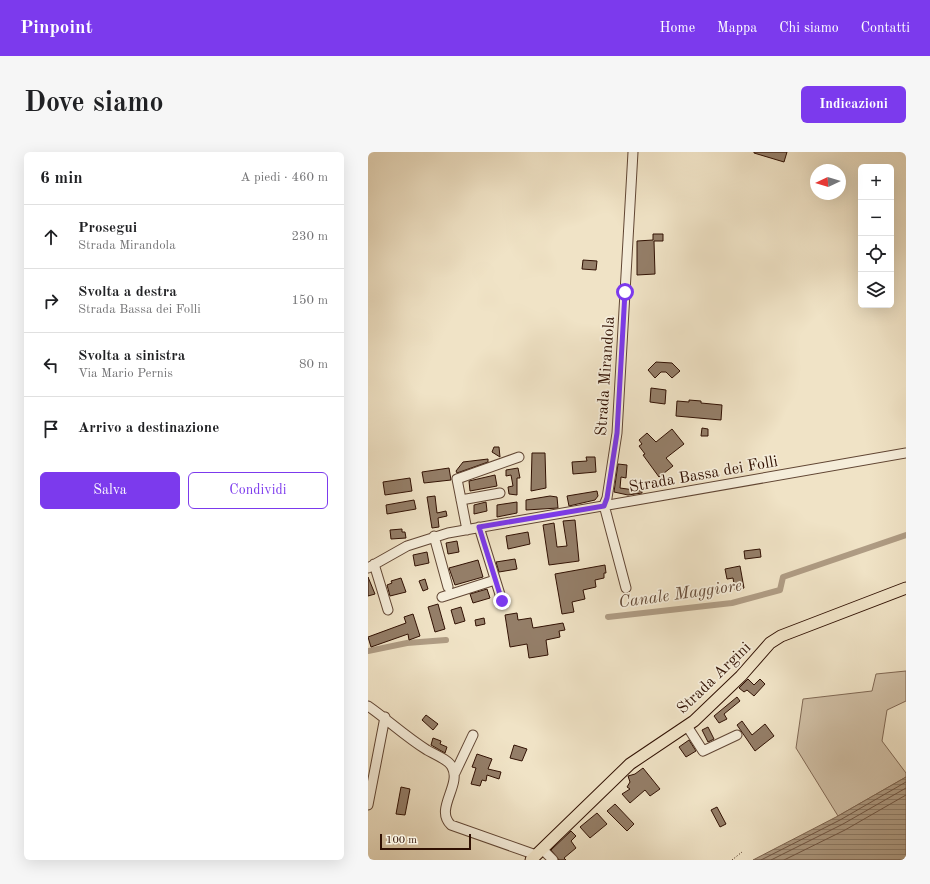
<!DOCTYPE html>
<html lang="it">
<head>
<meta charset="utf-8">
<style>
  :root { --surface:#fff; --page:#f6f6f6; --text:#202124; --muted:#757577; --line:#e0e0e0; --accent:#7c3aed }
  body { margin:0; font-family:"Old Standard TT",serif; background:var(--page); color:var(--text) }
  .controls { position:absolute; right:12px; top:12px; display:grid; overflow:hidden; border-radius:6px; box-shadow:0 4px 16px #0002 }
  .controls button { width:36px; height:36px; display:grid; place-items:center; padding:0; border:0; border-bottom:1px solid var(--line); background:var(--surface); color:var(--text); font:20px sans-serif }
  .compass { position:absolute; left:442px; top:12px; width:36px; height:36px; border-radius:50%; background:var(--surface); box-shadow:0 4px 16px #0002; rotate:266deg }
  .scale { position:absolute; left:12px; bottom:10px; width:91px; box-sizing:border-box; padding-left:4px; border:2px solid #311103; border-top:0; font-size:11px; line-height:14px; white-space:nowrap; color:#311103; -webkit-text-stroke:3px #f5edda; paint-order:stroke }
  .stop { position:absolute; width:12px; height:12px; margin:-9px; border:3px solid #7c3aed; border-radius:50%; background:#fff }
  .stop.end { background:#7c3aed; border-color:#fff; box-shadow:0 1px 4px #0008 }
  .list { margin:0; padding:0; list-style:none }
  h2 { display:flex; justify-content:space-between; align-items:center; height:52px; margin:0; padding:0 16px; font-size:17px }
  h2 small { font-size:13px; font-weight:400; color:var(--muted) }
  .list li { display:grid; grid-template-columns:26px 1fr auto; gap:12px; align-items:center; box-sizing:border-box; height:64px; padding:0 16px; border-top:1px solid var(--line) }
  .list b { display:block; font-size:15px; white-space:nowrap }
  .list p { margin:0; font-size:13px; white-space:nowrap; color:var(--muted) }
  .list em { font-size:13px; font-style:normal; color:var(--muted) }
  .actions { display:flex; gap:8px; padding:12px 16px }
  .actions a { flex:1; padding:9px 0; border:1px solid var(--accent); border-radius:6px; text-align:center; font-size:14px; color:var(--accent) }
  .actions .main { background:var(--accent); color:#fff }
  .icon { flex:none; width:22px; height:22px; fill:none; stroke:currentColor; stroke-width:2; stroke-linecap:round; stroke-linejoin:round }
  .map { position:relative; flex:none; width:538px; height:708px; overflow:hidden; border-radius:6px }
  header { display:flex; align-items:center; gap:24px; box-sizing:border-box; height:56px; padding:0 20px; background:var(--accent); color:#fff }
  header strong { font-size:19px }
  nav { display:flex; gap:22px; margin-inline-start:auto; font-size:14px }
  .intro { display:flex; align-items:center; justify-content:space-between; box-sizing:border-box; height:96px; padding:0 24px }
  h1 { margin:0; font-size:28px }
  .button { padding:10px 18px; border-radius:6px; background:var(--accent); color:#fff; font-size:14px; font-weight:700 }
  main { display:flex; gap:24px; padding:0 24px }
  aside { flex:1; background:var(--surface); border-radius:6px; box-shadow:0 4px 16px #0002 }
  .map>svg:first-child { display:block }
  .green { fill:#d0bfa5; stroke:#806854 }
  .water { fill:url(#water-rules); stroke:#7d6450 }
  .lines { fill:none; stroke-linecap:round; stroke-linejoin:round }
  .shore { stroke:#705644; stroke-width:1 }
  .canal { stroke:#af9c84; stroke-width:6 }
  .building { fill:#947e68; stroke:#311103 }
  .minor-casing { stroke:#614634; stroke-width:11 }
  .major-casing { stroke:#311103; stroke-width:13 }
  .path { stroke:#311103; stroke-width:1; stroke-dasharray:1 2; stroke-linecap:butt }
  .minor { stroke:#f5edda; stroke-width:9 }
  .major { stroke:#f0e3c6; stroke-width:11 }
  .route { stroke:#7c3aed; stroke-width:5 }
  .labels { text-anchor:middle; stroke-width:3.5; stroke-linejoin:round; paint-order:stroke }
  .street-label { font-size:16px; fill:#311103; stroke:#f5edda }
  .water-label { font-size:17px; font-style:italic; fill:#634937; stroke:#f5edda }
</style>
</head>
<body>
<header>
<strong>Pinpoint</strong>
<nav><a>Home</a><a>Mappa</a><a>Chi siamo</a><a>Contatti</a></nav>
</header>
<div class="intro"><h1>Dove siamo</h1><a class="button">Indicazioni</a></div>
<main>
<aside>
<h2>6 min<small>A piedi · 460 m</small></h2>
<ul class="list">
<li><svg class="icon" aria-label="ahead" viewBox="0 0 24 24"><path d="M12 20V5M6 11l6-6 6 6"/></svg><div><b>Prosegui</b><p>Strada Mirandola</p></div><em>230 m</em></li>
<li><svg class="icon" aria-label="right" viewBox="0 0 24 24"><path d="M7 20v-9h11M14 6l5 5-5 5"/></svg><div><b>Svolta a destra</b><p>Strada Bassa dei Folli</p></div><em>150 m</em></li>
<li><svg class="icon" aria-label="left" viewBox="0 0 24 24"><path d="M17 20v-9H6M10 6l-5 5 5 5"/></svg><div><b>Svolta a sinistra</b><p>Via Mario Pernis</p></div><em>80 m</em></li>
<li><svg class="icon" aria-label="arrive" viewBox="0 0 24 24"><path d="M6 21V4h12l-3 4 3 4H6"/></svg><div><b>Arrivo a destinazione</b></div></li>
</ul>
<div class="actions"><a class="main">Salva</a><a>Condividi</a></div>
</aside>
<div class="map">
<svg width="538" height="708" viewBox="0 0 538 708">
  <defs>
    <pattern id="water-rules" width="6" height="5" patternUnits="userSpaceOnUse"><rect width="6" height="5" fill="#af9c84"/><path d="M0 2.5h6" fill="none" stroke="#8f7e6a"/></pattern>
  </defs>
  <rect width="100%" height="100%" fill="#f0e3c6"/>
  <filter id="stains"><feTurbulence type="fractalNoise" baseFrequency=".005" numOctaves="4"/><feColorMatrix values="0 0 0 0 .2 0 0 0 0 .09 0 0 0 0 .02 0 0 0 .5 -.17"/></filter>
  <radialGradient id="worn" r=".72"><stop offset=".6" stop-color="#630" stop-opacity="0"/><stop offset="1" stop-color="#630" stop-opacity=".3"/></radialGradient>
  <!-- green -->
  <path class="green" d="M538 519V549L519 558 514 589 538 621V625L470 664 428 596 435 547 504 539 508 522Z"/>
  <!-- water -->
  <path class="water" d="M538 625V708H385L470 664Z"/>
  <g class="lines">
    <!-- shore -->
    <path class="shore" d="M393 708 472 668 538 630
      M403 708 475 672 538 636
      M416 708 477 678 538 643"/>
    <!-- canal -->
    <path class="canal" d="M240 465 364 451 412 438 415 425 538 383
      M0 499 39 491 78 488"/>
  </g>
  <!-- building -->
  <path class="building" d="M386 0H419L416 10 386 1Z
    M285 82H295V89H286L287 122 269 123V89L285 88Z
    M215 108 229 109 228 118 214 117Z
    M288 210 304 211 312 219 304 226 298 220H293L287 226 280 218Z
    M283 236 298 238 297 252 282 250Z
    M321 248 333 249V251L354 253 353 268 308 264 309 249 321 250Z
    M334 276 340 277V284H333Z
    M304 277 316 292 298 306 305 314 291 325 275 303 277 302 271 294 274 292 271 288 279 281 288 290Z
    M126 295H131L132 305 124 300Z
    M164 301H177L178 336 163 339Z
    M218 305H227L228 320 205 322 204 310 219 309Z
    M120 307V310L89 321 88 319 95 310Z
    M250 312 259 313 258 326 253 325 252 336 274 339V341L260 343 246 340Z
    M81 316 83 328 56 331 54 320Z
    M150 316 152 326H149V343L141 342 140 335 145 334 143 323 138 324V318Z
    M127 323 129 334 102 339 101 329Z
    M42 326 44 339 17 343 15 330Z
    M229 339 230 344 227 348 201 354 199 344Z
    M67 344 69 361 78 359 79 364 70 366 71 375 64 376 59 345Z
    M182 344 189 345 190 356 158 358V348Z
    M46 348 48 357 19 362 18 353Z
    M118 350 119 359 106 362V353Z
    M149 350V361L129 365V353Z
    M207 368 211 409 181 413 175 373 186 371 189 395 199 394 195 369Z
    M34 377V380H37L38 386 23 387 22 378Z
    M160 380 162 392 140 397 138 384Z
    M89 389 91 400 80 402 78 391Z
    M392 397 393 405 377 407 376 399Z
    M59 400 61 411 47 414 45 403Z
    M147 407 149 417 131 420 128 410Z
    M110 408 115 425 87 433 81 416Z
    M237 413 238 421H236V426L227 428 228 435 215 438 217 447 204 450 206 460 194 462 187 422Z
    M372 414 376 436 367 438 365 426 359 427 357 417Z
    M0 425 7 442 0 444Z
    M33 426 38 440 22 444 19 433 24 431 23 429Z
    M57 427 60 437 55 439 51 429Z
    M119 437 122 446 105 451 102 442Z
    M70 452 77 477 67 480 60 455Z
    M93 455 97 469 87 472 83 458Z
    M149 461 150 468 163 466 165 476 195 471 197 478 191 479 192 485 178 488 180 503 161 506 159 492 142 495 137 463Z
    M45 462 52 484 41 488 40 482 3 495 0 485 38 471 36 465Z
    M116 466 117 472 108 474 107 468Z
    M380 527 386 533 392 527 397 532 386 544 379 538 376 540 371 536Z
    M369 545 372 549 356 562 359 567 351 571 346 564Z
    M58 563 70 572 65 578 54 568Z
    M374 569 384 583 397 572 406 584 387 599 369 573Z
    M340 575 346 587 340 590 334 578Z
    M65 586 73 589 72 592 79 595 77 601 63 593Z
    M321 588 328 599 318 605 311 595Z
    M146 593 159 597 154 609 142 606Z
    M109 602 124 607 120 617 133 620 131 627 119 623 118 629 114 628 112 634 103 632 108 616 104 615Z
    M275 616 292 637 282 644 277 638 262 651 254 642 262 637 259 635 262 630 260 624 267 622Z
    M33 635 42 637 37 663 28 662Z
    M247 652 266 672 259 679 239 659Z
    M349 655 358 672 352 675 343 658Z
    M229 661 239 672 222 686 212 675Z
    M203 679 208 684 203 689 208 696 196 706 198 708H191L183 698Z"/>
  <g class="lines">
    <defs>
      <path id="minor" d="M93 348 132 341
        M111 375 134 449
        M99 378 89 327 151 305
        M66 384 80 435
        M6 412 20 458
        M0 416 39 394 80 381 538 301
        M258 436 236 353 239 346 249 281 265 0
        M74 445 127 428
        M0 554C20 568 38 585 59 598 66 602 81 608 84 615 94 633 66 657 83 673L168 703
        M319 574 335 599 369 583
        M87 621 105 583
        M0 653 17 565
        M174 697 185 708"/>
      <path id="major" d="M163 708 262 612 326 569 373 524 402 491 413 484 538 436"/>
    </defs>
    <!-- minor casing -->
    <use href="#minor" class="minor-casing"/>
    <!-- major casing -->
    <use href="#major" class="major-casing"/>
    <!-- path -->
    <path class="path" d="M364 708 374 700"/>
    <!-- minor -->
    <use href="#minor" class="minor"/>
    <!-- major -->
    <use href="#major" class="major"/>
  </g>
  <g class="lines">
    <!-- route -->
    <path class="route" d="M134 449 111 375 236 354 239 346 249 281 257 140"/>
  </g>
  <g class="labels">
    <!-- street labels -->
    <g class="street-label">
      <text transform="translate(236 224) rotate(-86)" y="6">Strada Mirandola</text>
      <text transform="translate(335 321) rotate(-10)" y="6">Strada Bassa dei Folli</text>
      <text transform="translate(345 525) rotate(-44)" y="6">Strada Argini</text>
    </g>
    <!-- water labels -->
    <g class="water-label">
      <text transform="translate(312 441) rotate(-8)" y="6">Canale Maggiore</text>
    </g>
  </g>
  <rect width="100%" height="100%" filter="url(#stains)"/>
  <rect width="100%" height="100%" fill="url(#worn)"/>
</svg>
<div class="controls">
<button>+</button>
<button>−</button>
<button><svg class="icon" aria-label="locate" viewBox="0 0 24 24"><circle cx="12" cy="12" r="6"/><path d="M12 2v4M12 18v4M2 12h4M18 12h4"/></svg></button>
<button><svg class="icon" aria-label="layers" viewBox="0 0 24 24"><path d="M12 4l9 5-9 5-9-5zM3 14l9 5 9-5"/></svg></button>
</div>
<svg class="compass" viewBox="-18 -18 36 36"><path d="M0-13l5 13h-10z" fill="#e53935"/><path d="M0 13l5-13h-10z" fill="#757577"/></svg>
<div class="scale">100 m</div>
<div class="stop" style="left:257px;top:140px"></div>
<div class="stop end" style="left:134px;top:449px"></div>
</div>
</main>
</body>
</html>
